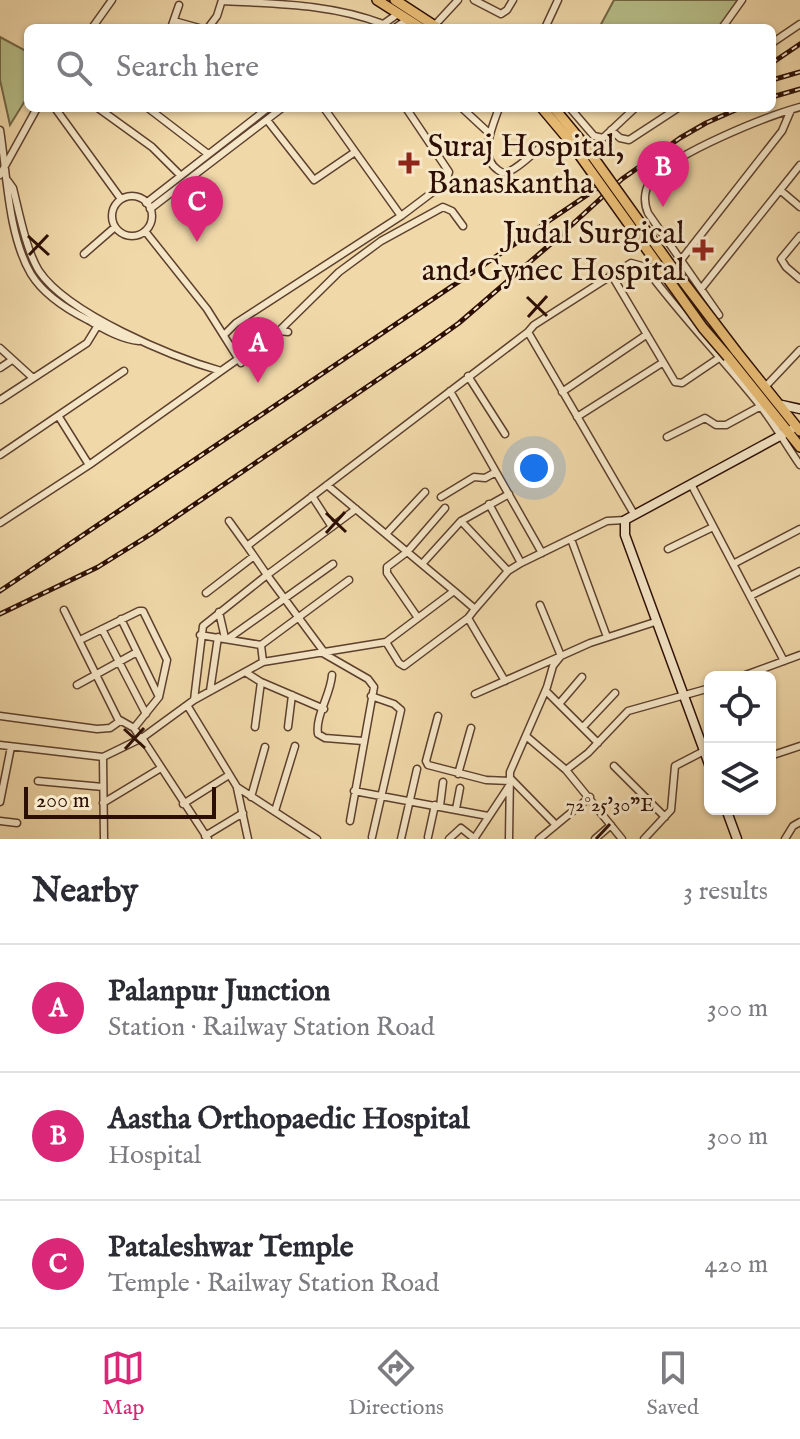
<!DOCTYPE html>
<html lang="en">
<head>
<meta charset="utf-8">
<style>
  :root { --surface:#fff; --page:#f2f2f3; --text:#2b2b33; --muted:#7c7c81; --line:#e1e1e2; --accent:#db2777 }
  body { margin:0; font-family:"IM FELL English",serif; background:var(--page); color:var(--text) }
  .controls { position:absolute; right:24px; bottom:24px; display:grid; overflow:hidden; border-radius:12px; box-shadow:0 2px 6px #0004 }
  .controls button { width:72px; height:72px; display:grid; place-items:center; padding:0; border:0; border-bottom:2px solid var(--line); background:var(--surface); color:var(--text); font:40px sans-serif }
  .scale { position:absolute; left:24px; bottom:20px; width:192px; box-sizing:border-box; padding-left:8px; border:4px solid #2c0e04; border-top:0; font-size:22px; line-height:28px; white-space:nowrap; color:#2c0e04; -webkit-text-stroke:6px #f5e6c7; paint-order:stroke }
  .you { position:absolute; left:534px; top:468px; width:28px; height:28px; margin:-20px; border:6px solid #fff; border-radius:50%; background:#1a73e8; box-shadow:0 0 0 12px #1a73e833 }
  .badge { display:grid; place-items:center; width:52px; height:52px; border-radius:50%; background:var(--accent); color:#fff; font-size:26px; font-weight:700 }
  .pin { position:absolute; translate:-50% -66px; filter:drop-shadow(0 2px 4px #0008) }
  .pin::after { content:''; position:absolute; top:42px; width:28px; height:24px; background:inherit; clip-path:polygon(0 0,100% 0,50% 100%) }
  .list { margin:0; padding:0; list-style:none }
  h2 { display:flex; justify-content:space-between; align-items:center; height:104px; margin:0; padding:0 32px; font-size:34px }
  h2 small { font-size:26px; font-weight:400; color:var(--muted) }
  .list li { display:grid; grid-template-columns:52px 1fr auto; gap:24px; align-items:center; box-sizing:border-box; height:128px; padding:0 32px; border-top:2px solid var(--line) }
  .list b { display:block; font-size:30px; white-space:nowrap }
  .list p { margin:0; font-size:26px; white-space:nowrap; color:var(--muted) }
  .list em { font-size:26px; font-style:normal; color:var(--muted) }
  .icon { flex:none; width:44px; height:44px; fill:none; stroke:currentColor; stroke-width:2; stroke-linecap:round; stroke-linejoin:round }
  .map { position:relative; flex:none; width:800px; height:839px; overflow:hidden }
  .search { position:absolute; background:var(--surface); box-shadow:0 2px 6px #0004; left:24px; right:24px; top:24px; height:88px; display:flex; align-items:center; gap:20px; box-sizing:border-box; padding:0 28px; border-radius:12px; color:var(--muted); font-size:30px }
  .sheet { height:488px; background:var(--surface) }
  nav { display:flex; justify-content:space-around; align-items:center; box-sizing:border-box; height:112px; border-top:2px solid var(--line); background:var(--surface); font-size:22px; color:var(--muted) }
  nav a { display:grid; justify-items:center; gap:4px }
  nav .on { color:var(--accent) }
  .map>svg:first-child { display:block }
  .green { fill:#b7bf8a; stroke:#726647; stroke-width:2 }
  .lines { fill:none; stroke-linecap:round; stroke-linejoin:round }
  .street-casing { stroke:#5d402d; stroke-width:9 }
  .secondary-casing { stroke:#2c0e04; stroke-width:11 }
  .primary-casing { stroke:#2c0e04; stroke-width:12 }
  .street { stroke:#f5e6c7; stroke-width:6 }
  .secondary { stroke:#f5e6c7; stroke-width:8 }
  .primary { stroke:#e8bc74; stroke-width:9 }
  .rail-casing { stroke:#2c0e04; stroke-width:5 }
  .rail { stroke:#f5e6c7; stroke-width:2; stroke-dasharray:6; stroke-linecap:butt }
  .primary-bridge-casing { stroke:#2c0e04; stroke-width:12; stroke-linecap:butt }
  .primary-bridge { stroke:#e8bc74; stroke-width:9 }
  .ticks { fill:none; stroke:#2c0e04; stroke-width:3 }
  .poi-dot { fill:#8f2418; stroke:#f5e6c7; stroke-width:3 }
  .labels { text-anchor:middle; stroke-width:6; stroke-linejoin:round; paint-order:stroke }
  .poi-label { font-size:32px; fill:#2c0e04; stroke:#f5e6c7; text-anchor:start }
  .ticks-label { font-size:20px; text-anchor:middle; fill:#2c0e04; stroke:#f5e6c7; stroke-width:6; stroke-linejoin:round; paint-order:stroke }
</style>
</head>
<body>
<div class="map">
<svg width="800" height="839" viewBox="0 0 800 839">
  <rect width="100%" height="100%" fill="#f0d8a9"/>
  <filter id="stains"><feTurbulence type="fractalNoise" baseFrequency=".0025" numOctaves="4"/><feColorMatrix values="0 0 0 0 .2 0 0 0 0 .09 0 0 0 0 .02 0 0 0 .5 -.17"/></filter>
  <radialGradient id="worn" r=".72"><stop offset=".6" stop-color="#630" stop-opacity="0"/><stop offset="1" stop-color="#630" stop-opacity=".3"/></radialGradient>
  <!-- green -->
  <path class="green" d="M614 0H740L719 28H599Z
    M0 37 28 52V96L10 125 0 80Z"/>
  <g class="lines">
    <defs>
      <path id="street" d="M474 0 501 14 507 10 513 0
        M222 1C277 4 332 4 383 24
        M174 21 199 28
        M434 26 458 0
        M92 28 112 0
        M171 28 179 5
        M208 28 217 16 222 0
        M378 28 399 13
        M395 28 408 19
        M545 28 558 0
        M722 28 742 0
        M772 43 800 24
        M55 108 121 199
        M98 108 152 147 180 175
        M148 108 208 154
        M324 108 401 216
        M462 108 490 134
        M499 108C493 125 478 157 498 170 502 173 504 174 510 171 521 166 532 154 541 147
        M570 108 594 136 603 138 635 108
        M267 120 314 180 355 152
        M0 130C7 174 8 235 31 274 44 295 66 309 88 320 104 329 120 339 139 341
        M611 130 620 138 629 140 678 108
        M0 175 37 108
        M8 181 13 188C19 212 26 250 39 271 68 314 172 357 221 371L238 359
        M780 190 800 207
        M112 216a20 20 0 1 1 40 0a20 20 0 1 1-40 0Z
        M146 203 268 108
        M150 209 282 108
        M145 231 207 309 241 363
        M800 236 781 259 786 267 800 279
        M84 254 115 227
        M681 260 782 131 791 110
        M611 274 675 382 682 383 719 358
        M701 289 800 165
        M719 315 648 213C643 202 644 187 653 178 678 152 764 117 800 107
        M288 332 279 331 339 272 381 241 443 207 452 211 463 226
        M224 335 236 323 401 216 446 182 449 172 406 108
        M0 348 33 378
        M0 368 12 360
        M468 376 505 434
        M766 386 800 350
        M450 391 542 553
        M562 392 646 335
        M0 400 87 343 98 325
        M59 417 89 465
        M577 417 662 363
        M667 437 705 418 716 425H726L761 406
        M0 455 124 371
        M691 484 784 661
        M327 485 454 591
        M312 496 332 527
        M441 497 474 477 485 478 496 472
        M489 504 521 563
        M634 514 528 332 534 325 631 263 642 266 647 270C682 317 722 358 758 403 774 423 786 445 800 465
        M229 521 247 546
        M461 521 508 571
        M0 523 89 465 221 371
        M386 534 425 492
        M571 539 607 637
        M668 549 713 527
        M422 564 461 521 509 494
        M733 564 800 529
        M206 593 254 556
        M750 596 800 571
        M64 610 118 719 134 728 141 739
        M219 612 225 638
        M418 618 387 573V567L407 552 445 508
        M468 618 505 681
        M121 619 159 697 134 728
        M102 629 146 714
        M200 635 261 645 263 662
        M229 638 333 564
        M80 640 139 611H143L167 660 159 697
        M386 642 399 663 404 666 468 618 475 609
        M261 645 349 580
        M321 652 368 679 374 687 350 821
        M324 652 267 575 356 509
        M245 672 261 682 324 709
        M332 675C331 694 315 716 318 734L325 738 363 741
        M740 677 800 655
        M77 685 137 652
        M210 691 218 637
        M546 691 598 743
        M475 694 561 656 540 605
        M371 696 394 704 401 710 372 837
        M194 700 203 626 267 575 247 546 528 332
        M559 704 582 677
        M187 705 237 787 317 839
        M0 716 97 729 110 728 120 721
        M438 716 426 761 428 765 486 780 510 781
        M255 727 261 682
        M288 727 292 695
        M583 727 615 693
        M526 736 566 770 622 839
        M142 738 208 839
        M0 745 103 757
        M770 756 800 746
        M614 766 665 817
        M566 770 588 753 628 711 710 688
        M458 774 471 728
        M511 779 556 825
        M38 781 103 787
        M237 788 248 839
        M354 791 488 816
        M251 797 265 747
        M0 802 11 747
        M103 803 161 768
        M183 804 229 775
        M440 806 443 782
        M456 809 460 788
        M275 811 295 746
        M0 821 17 823
        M205 836 243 813
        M428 837 435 805
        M104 839 103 757 142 738 194 700 263 662 386 642 454 591 475 609 508 571 521 563 607 521 625 520
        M401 839 417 769
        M449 839 461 828 475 839
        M474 839 509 786
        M509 839 510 772 547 687 553 666 561 656 590 643 655 622
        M539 839 590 797
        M595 839 611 825
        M644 839 671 810 675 766 704 751
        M785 839 793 826 800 822"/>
      <path id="secondary" d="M782 405 800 409
        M710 767 625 535V520L791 430
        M726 809 737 839"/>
      <path id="primary" d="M377 0 421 28
        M395 0 438 28
        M736 351 800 431
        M728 357 800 447"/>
    </defs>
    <!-- street casing -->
    <use href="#street" class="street-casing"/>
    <!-- secondary casing -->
    <use href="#secondary" class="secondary-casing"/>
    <!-- primary casing -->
    <use href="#primary" class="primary-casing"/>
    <!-- street -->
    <use href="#street" class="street"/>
    <!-- secondary -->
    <use href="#secondary" class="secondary"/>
    <!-- primary -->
    <use href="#primary" class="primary"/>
    <defs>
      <path id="rail" d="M772 63 800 44
        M772 80 800 72
        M772 97 800 89
        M0 591 602 185
        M0 614 98 567 151 534 424 348 459 323 553 242 622 179 680 138 706 123 740 108"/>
    </defs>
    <!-- rail casing -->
    <use href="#rail" class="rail-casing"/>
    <!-- rail -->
    <use href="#rail" class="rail"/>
    <defs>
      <path id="primary-bridge" d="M542 108 568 139 703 328 728 357
        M554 108 583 143 669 263 736 351"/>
    </defs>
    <!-- primary-bridge casing -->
    <use href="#primary-bridge" class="primary-bridge-casing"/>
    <!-- primary-bridge -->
    <use href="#primary-bridge" class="primary-bridge"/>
  </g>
  <!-- ticks -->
  <path class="ticks" d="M28 236 49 255M29 255 48 235M527 297 547 316M528 317 547 296M326 513 346 532M326 533 345 512M124 729 145 748M125 749 144 728M596 839 610 824"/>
  <!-- markers -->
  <g class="poi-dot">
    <path d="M405 151h8v8h8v8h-8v8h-8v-8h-8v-8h8z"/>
    <path d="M699 238h8v8h8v8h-8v8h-8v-8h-8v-8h8z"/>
  </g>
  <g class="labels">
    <!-- poi labels -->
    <g class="poi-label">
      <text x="427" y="156">Suraj Hospital,<tspan x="427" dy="37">Banaskantha</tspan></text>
      <text x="685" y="243" text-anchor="end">Judal Surgical<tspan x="685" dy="37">and Gynec Hospital</tspan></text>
    </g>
  </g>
  <g class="ticks-label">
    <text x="610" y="811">72°25'30"E</text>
  </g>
  <rect width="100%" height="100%" filter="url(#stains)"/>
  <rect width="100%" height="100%" fill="url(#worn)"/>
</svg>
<div class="controls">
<button><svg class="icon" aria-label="locate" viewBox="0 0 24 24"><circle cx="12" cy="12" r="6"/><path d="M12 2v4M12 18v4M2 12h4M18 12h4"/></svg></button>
<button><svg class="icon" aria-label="layers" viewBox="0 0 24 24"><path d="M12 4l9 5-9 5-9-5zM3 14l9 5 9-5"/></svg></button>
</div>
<div class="scale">200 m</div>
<div class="you"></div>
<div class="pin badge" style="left:258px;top:383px">A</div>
<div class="pin badge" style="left:663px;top:207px">B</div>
<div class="pin badge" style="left:197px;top:242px">C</div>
<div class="search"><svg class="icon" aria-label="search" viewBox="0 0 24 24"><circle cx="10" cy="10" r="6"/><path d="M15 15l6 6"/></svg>Search here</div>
</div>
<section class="sheet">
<h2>Nearby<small>3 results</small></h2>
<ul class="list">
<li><span class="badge">A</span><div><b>Palanpur Junction</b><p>Station · Railway Station Road</p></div><em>300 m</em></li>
<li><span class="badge">B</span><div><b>Aastha Orthopaedic Hospital</b><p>Hospital</p></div><em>300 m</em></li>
<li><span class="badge">C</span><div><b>Pataleshwar Temple</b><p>Temple · Railway Station Road</p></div><em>420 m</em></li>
</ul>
</section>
<nav>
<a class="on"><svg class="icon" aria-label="map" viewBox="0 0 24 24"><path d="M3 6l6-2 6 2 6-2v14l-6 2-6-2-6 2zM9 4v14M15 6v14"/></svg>Map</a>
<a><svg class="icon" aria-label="directions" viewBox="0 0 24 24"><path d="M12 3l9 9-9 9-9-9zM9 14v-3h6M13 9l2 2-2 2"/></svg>Directions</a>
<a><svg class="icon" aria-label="saved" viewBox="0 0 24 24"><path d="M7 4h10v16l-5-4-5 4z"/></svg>Saved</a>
</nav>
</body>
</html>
